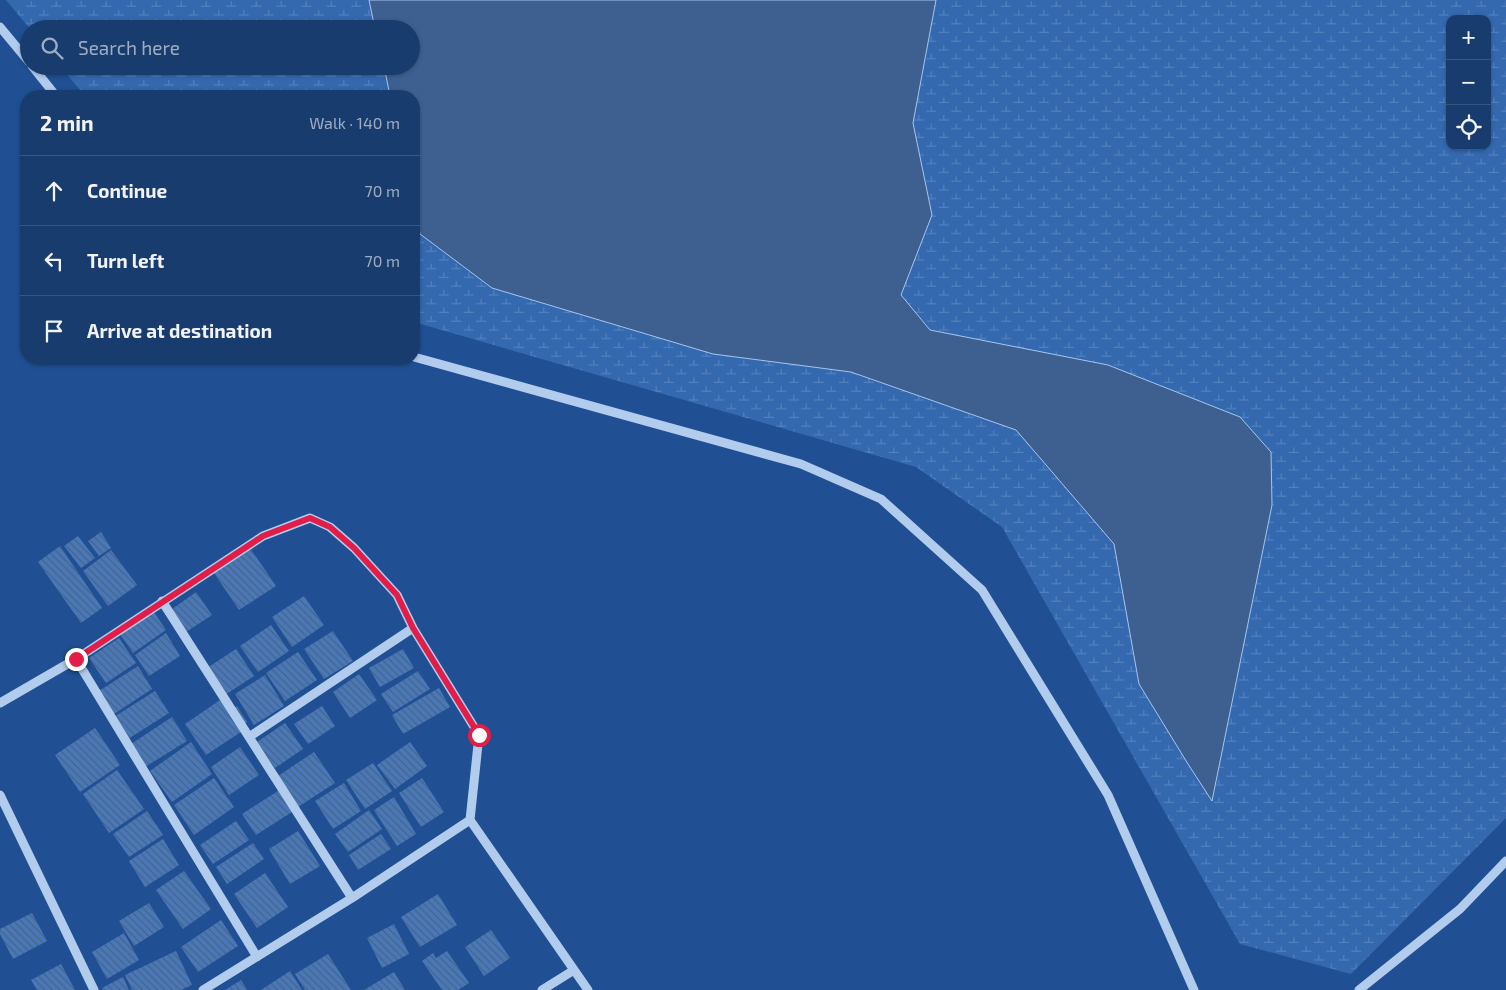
<!DOCTYPE html>
<html lang="en">
<head>
<meta charset="utf-8">
<style>
  :root { --surface:#183c6e; --page:#254776; --text:#f1f3f6; --muted:#9fadc2; --line:#365681 }
  body { margin:0; font-family:"Exo 2",sans-serif; background:var(--page); color:var(--text) }
  .controls { position:absolute; right:15px; top:15px; display:grid; overflow:hidden; border-radius:10px; box-shadow:0 1px 4px #0004 }
  .controls button { width:45px; height:45px; display:grid; place-items:center; padding:0; border:0; border-bottom:1px solid var(--line); background:var(--surface); color:var(--text); font:25px sans-serif }
  .stop { position:absolute; width:15px; height:15px; margin:-11px; border:4px solid #e11d48; border-radius:50%; background:#fff }
  .stop.end { background:#e11d48; border-color:#fff; box-shadow:0 1px 5px #0008 }
  .list { margin:0; padding:0; list-style:none }
  h2 { display:flex; justify-content:space-between; align-items:center; height:65px; margin:0; padding:0 20px; font-size:21px }
  h2 small { font-size:16px; font-weight:400; color:var(--muted) }
  .list li { display:grid; grid-template-columns:32px 1fr auto; gap:15px; align-items:center; box-sizing:border-box; height:70px; padding:0 20px; border-top:1px solid var(--line) }
  .list b { display:block; font-size:19px; white-space:nowrap }
  .list em { font-size:16px; font-style:normal; color:var(--muted) }
  .icon { flex:none; width:28px; height:28px; fill:none; stroke:currentColor; stroke-width:2; stroke-linecap:round; stroke-linejoin:round }
  .map { position:relative; flex:none; width:1506px; height:990px; overflow:hidden }
  .search { position:absolute; background:var(--surface); box-shadow:0 1px 4px #0004; left:20px; top:20px; width:400px; height:55px; display:flex; align-items:center; gap:12px; box-sizing:border-box; padding:0 18px; border-radius:28px; color:var(--muted); font-size:19px }
  .panel { position:absolute; background:var(--surface); box-shadow:0 1px 4px #0004; left:20px; top:90px; width:400px; height:275px; border-radius:20px }
  .map>svg:first-child { display:block }
  .wetland { fill:url(#wetland-marsh); fill-rule:evenodd }
  .water { fill:#3e6090; stroke:#a6c6ef }
  .building { fill:url(#building-back-hatch) }
  .lines { fill:none; stroke-linecap:round; stroke-linejoin:round }
  .minor { stroke:#b2ccee; stroke-width:9 }
  .route { stroke:#e11d48; stroke-width:6 }
</style>
</head>
<body>
<div class="map">
<svg width="1506" height="990" viewBox="0 0 1506 990">
  <defs>
    <pattern id="wetland-marsh" width="20" height="14" patternUnits="userSpaceOnUse" patternTransform="scale(1.25)"><rect width="20" height="14" fill="#3469b0"/><path d="M1 5h8M5 5V1M11 12h8M15 12V8" fill="none" stroke="#5280bc"/></pattern>
    <pattern id="building-back-hatch" width="6" height="6" patternUnits="userSpaceOnUse" patternTransform="scale(1.25)"><rect width="6" height="6" fill="#4978b9"/><path d="M-1 5l2 2M0 0l6 6M5-1l2 2" fill="none" stroke="#4a6282"/></pattern>
  </defs>
  <rect width="100%" height="100%" fill="#205093"/>
  <!-- wetland -->
  <path class="wetland" d="M6 0H1506V818L1351 974 1240 944 1002 527 916 467 414 322V96H85L60 66H411V29H30ZM1450 19H1487V146H1450Z"/>
  <!-- water -->
  <path class="water" d="M369 0H936L913 123 932 215 901 295 930 330 1108 365 1240 417 1271 452 1272 505 1212 801 1188 764 1139 684 1114 544 1016 430 851 372 713 354 492 288 420 234 414 204V96H390L384 66H411V29H375Z"/>
  <!-- building -->
  <path class="building" d="M101 532 111 548 99 556 88 541Z
    M78 536 95 558 81 568 64 546Z
    M60 546 102 608 81 623 38 562Z
    M250 548 276 586 239 610 214 573Z
    M111 550 137 585 108 606 83 571Z
    M196 592 212 615 183 634 168 612Z
    M304 596 324 625 292 647 272 617Z
    M154 612 166 630 133 653 120 634Z
    M271 625 289 651 258 672 240 646Z
    M333 631 353 661 324 679 304 649Z
    M166 633 180 656 149 676 135 655Z
    M119 638 136 663 106 683 89 658Z
    M236 649 254 676 222 697 204 670Z
    M403 649 414 668 380 687 369 668Z
    M298 652 317 680 285 701 266 673Z
    M138 666 152 689 114 714 99 691Z
    M418 671 430 689 393 712 381 694Z
    M359 674 377 700 350 718 333 692Z
    M265 675 284 706 254 725 235 694Z
    M439 688 450 707 403 734 392 715Z
    M155 691 169 713 128 739 114 717Z
    M223 698 231 711 237 706 247 722 241 726 244 730 206 755 185 724Z
    M322 706 335 726 308 744 294 724Z
    M172 717 187 741 145 767 131 744Z
    M285 723 303 749 275 768 257 742Z
    M95 728 120 765 80 792 55 755Z
    M191 742 212 774 172 802 150 771Z
    M410 742 427 766 395 789 377 765Z
    M240 747 259 775 229 795 211 767Z
    M314 752 335 783 298 807 278 776Z
    M373 763 392 791 365 809 346 780Z
    M117 770 144 809 109 833 83 794Z
    M214 778 234 807 194 835 174 805Z
    M422 778 444 812 421 827 399 793Z
    M344 783 361 811 333 829 315 801Z
    M278 791 292 812 256 835 242 814Z
    M394 797 416 834 397 846 374 810Z
    M369 810 382 829 348 852 335 834Z
    M147 811 163 835 129 857 113 834Z
    M236 821 249 840 213 864 200 845Z
    M298 831 320 866 290 884 269 849Z
    M381 834 391 849 358 870 349 855Z
    M163 839 179 865 145 887 129 861Z
    M253 843 264 859 227 884 216 867Z
    M184 871 211 909 183 929 156 890Z
    M265 873 288 907 257 928 234 894Z
    M438 894 457 925 420 947 401 917Z
    M149 903 164 927 134 946 119 921Z
    M32 913 47 941 13 959 0 934V929Z
    M221 920 238 946 198 972 181 947Z
    M394 924 409 954 382 968 367 938Z
    M491 930 510 958 484 976 465 947Z
    M124 933 139 960 107 979 92 952Z
    M176 951 192 985 181 990H132L125 975Z
    M447 951 469 983 458 990H442L422 961 433 953 436 958Z
    M328 954 351 990H305L295 974Z
    M61 964 75 990H37L31 980Z
    M290 971 302 990H261Z
    M394 972 405 990H364Z
    M123 977 129 990H103L102 988Z
    M241 980 247 990H225Z"/>
  <g class="lines">
    <!-- minor -->
    <path class="minor" d="M0 27 29 62
      M32 66 56 96
      M414 357 801 464 881 499 982 590 1108 795 1194 990
      M162 601 352 898
      M76 659 257 957
      M0 703 76 659 263 536 310 518 330 527 354 548 397 595 413 628 479 735 470 820
      M249 737 413 628
      M0 795 94 990
      M203 990 352 898 470 820 588 990
      M542 990 574 970
      M1359 990 1460 909 1506 861"/>
  </g>
  <g class="lines">
    <!-- route -->
    <path class="route" d="M76 659 263 536 310 518 330 527 354 548 397 595 413 628 479 735"/>
  </g>
</svg>
<div class="controls">
<button>+</button>
<button>−</button>
<button><svg class="icon" aria-label="locate" viewBox="0 0 24 24"><circle cx="12" cy="12" r="6"/><path d="M12 2v4M12 18v4M2 12h4M18 12h4"/></svg></button>
</div>
<div class="stop" style="left:479px;top:735px"></div>
<div class="stop end" style="left:76px;top:659px"></div>
<div class="search"><svg class="icon" aria-label="search" viewBox="0 0 24 24"><circle cx="10" cy="10" r="6"/><path d="M15 15l6 6"/></svg>Search here</div>
<section class="panel">
<h2>2 min<small>Walk · 140 m</small></h2>
<ul class="list">
<li><svg class="icon" aria-label="ahead" viewBox="0 0 24 24"><path d="M12 20V5M6 11l6-6 6 6"/></svg><div><b>Continue</b></div><em>70 m</em></li>
<li><svg class="icon" aria-label="left" viewBox="0 0 24 24"><path d="M17 20v-9H6M10 6l-5 5 5 5"/></svg><div><b>Turn left</b></div><em>70 m</em></li>
<li><svg class="icon" aria-label="arrive" viewBox="0 0 24 24"><path d="M6 21V4h12l-3 4 3 4H6"/></svg><div><b>Arrive at destination</b></div></li>
</ul>
</section>
</div>
</body>
</html>
